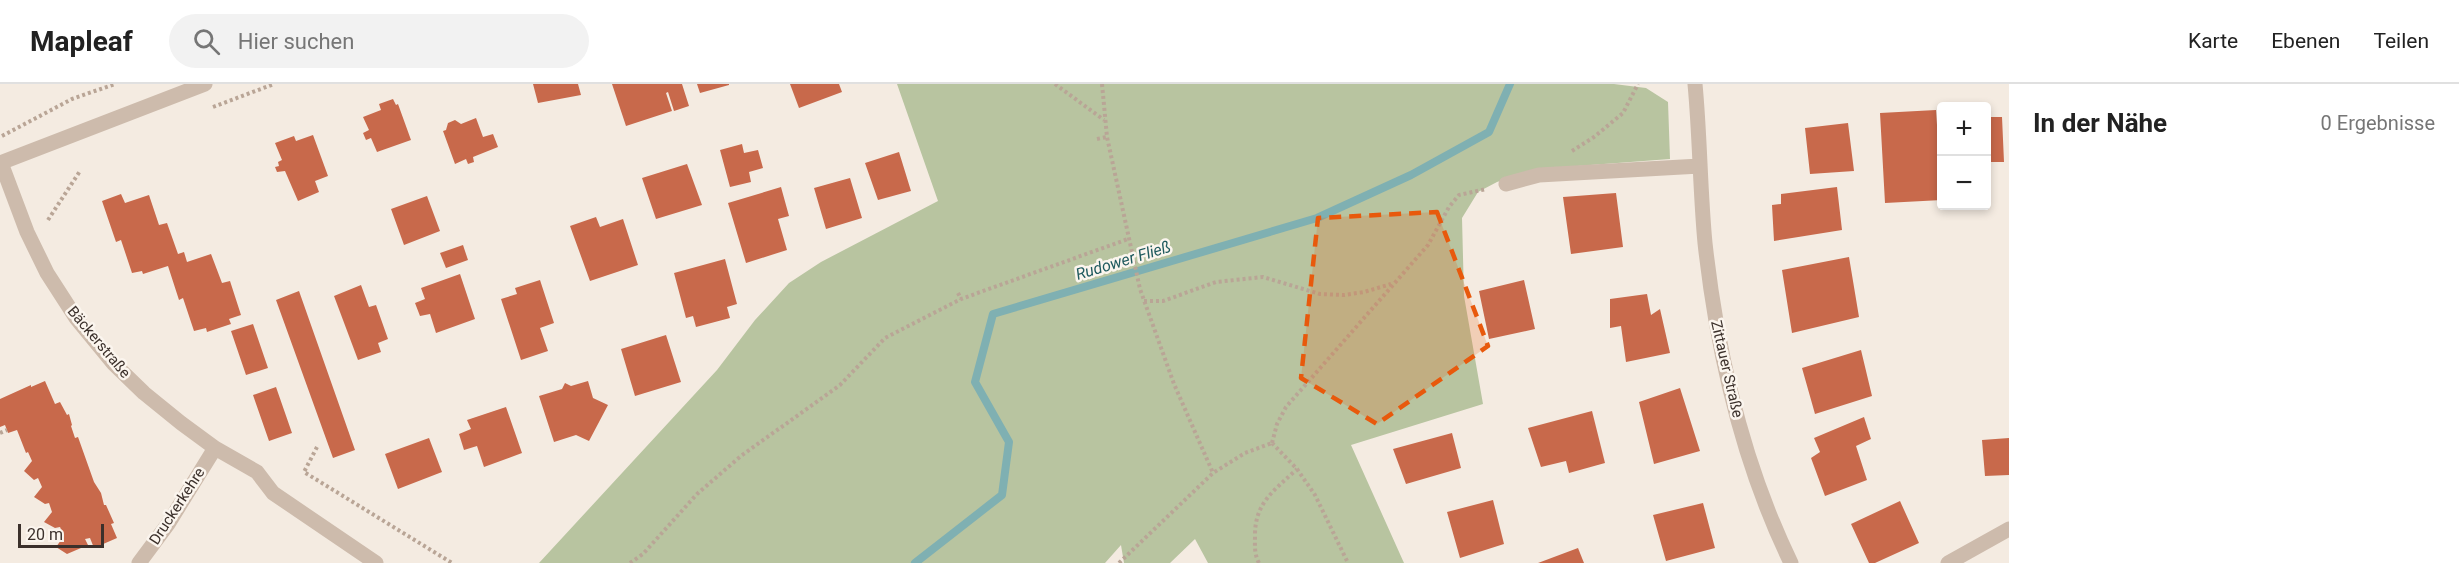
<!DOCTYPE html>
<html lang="de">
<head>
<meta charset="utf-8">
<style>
  :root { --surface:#fff; --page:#f2f2f2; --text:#222; --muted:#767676; --line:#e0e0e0 }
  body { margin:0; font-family:Roboto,sans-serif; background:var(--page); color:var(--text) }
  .controls { position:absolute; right:18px; top:18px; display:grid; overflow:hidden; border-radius:6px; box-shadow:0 3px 9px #0003 }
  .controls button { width:54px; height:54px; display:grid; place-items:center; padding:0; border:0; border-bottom:2px solid var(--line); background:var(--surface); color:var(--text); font:30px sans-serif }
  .scale { position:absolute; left:18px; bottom:15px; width:86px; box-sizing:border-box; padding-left:6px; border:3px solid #3b302b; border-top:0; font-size:16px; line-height:21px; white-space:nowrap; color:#3b302b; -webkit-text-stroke:4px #fbf5ee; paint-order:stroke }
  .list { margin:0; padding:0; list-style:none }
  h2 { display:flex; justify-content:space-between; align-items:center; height:78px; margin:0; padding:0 24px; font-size:26px }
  h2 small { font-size:20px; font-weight:400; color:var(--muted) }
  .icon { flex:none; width:33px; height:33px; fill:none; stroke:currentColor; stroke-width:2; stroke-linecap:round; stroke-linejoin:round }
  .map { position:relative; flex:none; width:2009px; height:479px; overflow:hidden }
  header { display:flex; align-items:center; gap:36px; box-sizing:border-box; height:84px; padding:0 30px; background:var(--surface); border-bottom:2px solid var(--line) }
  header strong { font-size:28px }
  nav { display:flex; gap:33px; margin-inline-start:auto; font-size:21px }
  .search { width:420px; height:54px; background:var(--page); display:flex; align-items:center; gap:15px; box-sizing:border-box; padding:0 21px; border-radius:33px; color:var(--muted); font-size:22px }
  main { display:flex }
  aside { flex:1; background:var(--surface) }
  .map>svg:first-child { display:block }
  .green { fill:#b8c4a0 }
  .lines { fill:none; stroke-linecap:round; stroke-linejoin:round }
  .stream { stroke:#7fb0b2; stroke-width:8 }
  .building { fill:#c8694b }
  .path { stroke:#b9a596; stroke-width:4; stroke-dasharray:3 3; stroke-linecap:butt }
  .minor { stroke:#cdbbac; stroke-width:15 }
  .marked { fill:#e8590c; fill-opacity:0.2; stroke:#e8590c; stroke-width:4.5; stroke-dasharray:12 8; stroke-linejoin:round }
  .labels { text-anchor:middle; stroke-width:5; stroke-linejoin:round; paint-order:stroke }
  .street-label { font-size:15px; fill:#3b302b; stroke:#fbf5ee }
  .water-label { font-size:16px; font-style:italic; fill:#1f5a5e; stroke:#fbf5ee }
</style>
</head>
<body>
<header>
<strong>Mapleaf</strong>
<div class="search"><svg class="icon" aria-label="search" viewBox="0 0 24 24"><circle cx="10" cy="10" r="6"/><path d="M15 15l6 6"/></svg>Hier suchen</div>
<nav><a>Karte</a><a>Ebenen</a><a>Teilen</a></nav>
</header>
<main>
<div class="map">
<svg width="2009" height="479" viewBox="0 0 2009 479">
  <rect width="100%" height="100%" fill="#f4ebe1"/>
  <!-- green -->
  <path class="green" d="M897 0H1614L1646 4 1668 18 1670 75 1538 85 1497 98 1478 108 1462 134 1464 212 1483 320 1351 361 1404 479H1208L1195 455 1170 479H1124L1121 461 1105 479H539L717 286 755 236 789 199 821 178 938 117Z"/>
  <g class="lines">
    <!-- stream -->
    <path class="stream" d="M915 479 1002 411 1009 358 975 298 993 230 1317 134 1411 91 1489 48 1510 0"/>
  </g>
  <!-- building -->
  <path class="building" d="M533 0H578L581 11 538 19Z
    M612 0H682L689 22 674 27 668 8 666 9 672 27 626 42Z
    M697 0H729V1L700 9Z
    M790 0H839L842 8 799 24Z
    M393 15 396 21 398 20 411 56 377 68 371 54 366 56 363 49 369 46 363 33 381 26 379 20Z
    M1936 26 1942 116 1885 119 1880 29Z
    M1986 33H2002L2004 78H1986Z
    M476 34 483 53 493 50 498 63 473 73 474 78 468 80 466 75 455 80 443 47 446 46 448 39 455 36 461 40Z
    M1848 39 1854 87 1810 90 1805 44Z
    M313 51 328 92 315 97 319 108 298 117 285 87 277 88 275 83 279 82 278 78 282 76 275 59 294 52 296 57Z
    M742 60 744 69 758 66 763 84 749 88 751 98 730 103 720 66Z
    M899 68 911 107 878 116 865 79Z
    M687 80 702 121 656 135 642 94Z
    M850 94 862 134 826 145 814 104Z
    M781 103 789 132 778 135 787 166 746 179 728 119Z
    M1837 103 1842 146 1774 157 1772 121 1781 120V110Z
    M1616 109 1623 163 1571 170 1563 113Z
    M121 110 125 119 149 111 159 141 167 139 178 170 184 168 187 178 211 170 222 199 230 197 241 231 229 235 231 240 207 248 206 244 194 247 183 214 179 216 168 182 143 190 142 187 132 189 121 156 116 158 102 117Z
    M427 112 440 147 404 161 391 125Z
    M596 133 600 143 623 135 638 181 590 197 570 142Z
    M463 161 468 176 446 184 440 169Z
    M1849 173 1859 233 1792 249 1782 186Z
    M725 175 737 220 727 223 730 234 696 243 693 232 686 234 674 189Z
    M460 190 475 235 436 249 430 230 420 232 415 219 425 215 421 204Z
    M540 196 554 239 540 244 548 267 521 276 501 215 517 210 515 204Z
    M1524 196 1535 245 1489 255 1479 207Z
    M361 201 369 223 376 221 388 255 378 259 381 268 358 276 334 212Z
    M299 207 355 366 333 374 276 216Z
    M1647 210 1651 231 1660 225 1670 269 1626 278 1621 242 1610 244V215Z
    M253 240 268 284 246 291 231 247Z
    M666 251 681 298 635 312 621 265Z
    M1861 266 1872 312 1815 330 1802 284Z
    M45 297 55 320 60 318 67 331 69 330 72 341 71 342 75 354 78 353 94 398 101 409 104 421H106L114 439 111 440 117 454 94 464 90 454 85 455 88 461 67 470 56 463 64 452 60 443 55 444 44 438 52 428 49 419 45 420 34 413 42 403 38 394 34 396 24 387 32 377 28 368 26 369 17 346 8 349 5 341 0 343V315L31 301V303Z
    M588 297 593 314 608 321 589 357 576 351 554 358 539 312 562 305 565 299 571 302Z
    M276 303 292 349 269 357 253 311Z
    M1680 304 1700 367 1654 380 1639 318Z
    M506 323 522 369 484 383 477 362 464 366 459 350 471 345 467 336Z
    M1592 327 1605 379 1569 389 1566 377 1541 383 1528 344Z
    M1864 333 1871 355 1856 362 1867 396 1825 412 1811 374 1820 368 1814 354Z
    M1452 349 1461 384 1406 400 1393 365Z
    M429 354 442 388 398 405 385 370Z
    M2009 354V391L1985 392 1982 356Z
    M1493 416 1504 460 1460 474 1447 428Z
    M1900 417 1919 459 1875 479H1869L1851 440Z
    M1703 419 1715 464 1666 477 1653 431Z
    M1578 464 1584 479H1538Z"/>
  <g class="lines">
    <!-- path -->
    <path class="path" d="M1055 0 1104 36
      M1102 0 1107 53 1140 205 1174 300 1213 389
      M213 23 274 0
      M2 52 72 15 115 0
      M1097 55 1107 53
      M1572 67 1594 53 1623 29 1638 0
      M48 136 80 87
      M958 209 961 215
      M1144 217H1163L1216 198 1263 193 1320 210 1344 211 1364 208 1391 200
      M0 349 7 346
      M1272 359 1277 340 1286 323 1428 161 1449 123 1459 111 1486 105
      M1272 359 1297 385 1315 411 1348 479
      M317 363 304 388 452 479
      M630 479 643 470 697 410 741 372 840 301 885 254 961 215 1128 155
      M1119 479 1213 389 1245 369 1272 359
      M1259 479C1254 470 1255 461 1255 451 1255 418 1275 406 1297 385"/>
    <!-- minor -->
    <path class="minor" d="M1695 0C1700 53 1700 106 1705 159 1717 268 1743 380 1791 479
      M0 79 205 0
      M1 79 27 148 47 189 76 234 113 279 144 309 181 339 215 364 257 388 273 409 376 479
      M1506 100 1539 91 1700 82
      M139 479 168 440 215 364
      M1948 479 2009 445"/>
  </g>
  <!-- marked area -->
  <path class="marked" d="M1437 128 1488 262 1377 340 1301 294 1318 134Z"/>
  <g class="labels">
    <!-- street labels -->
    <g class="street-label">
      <text transform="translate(99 258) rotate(50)" y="5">Bäckerstraße</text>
      <text transform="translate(1727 285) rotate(77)" y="5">Zittauer Straße</text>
      <text transform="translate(177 422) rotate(-57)" y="5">Druckerkehre</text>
    </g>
    <!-- water labels -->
    <g class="water-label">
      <text transform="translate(1123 176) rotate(-17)" y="6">Rudower Fließ</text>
    </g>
  </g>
</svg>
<div class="controls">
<button>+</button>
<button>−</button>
</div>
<div class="scale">20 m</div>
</div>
<aside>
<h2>In der Nähe<small>0 Ergebnisse</small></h2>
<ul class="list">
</ul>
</aside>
</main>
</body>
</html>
